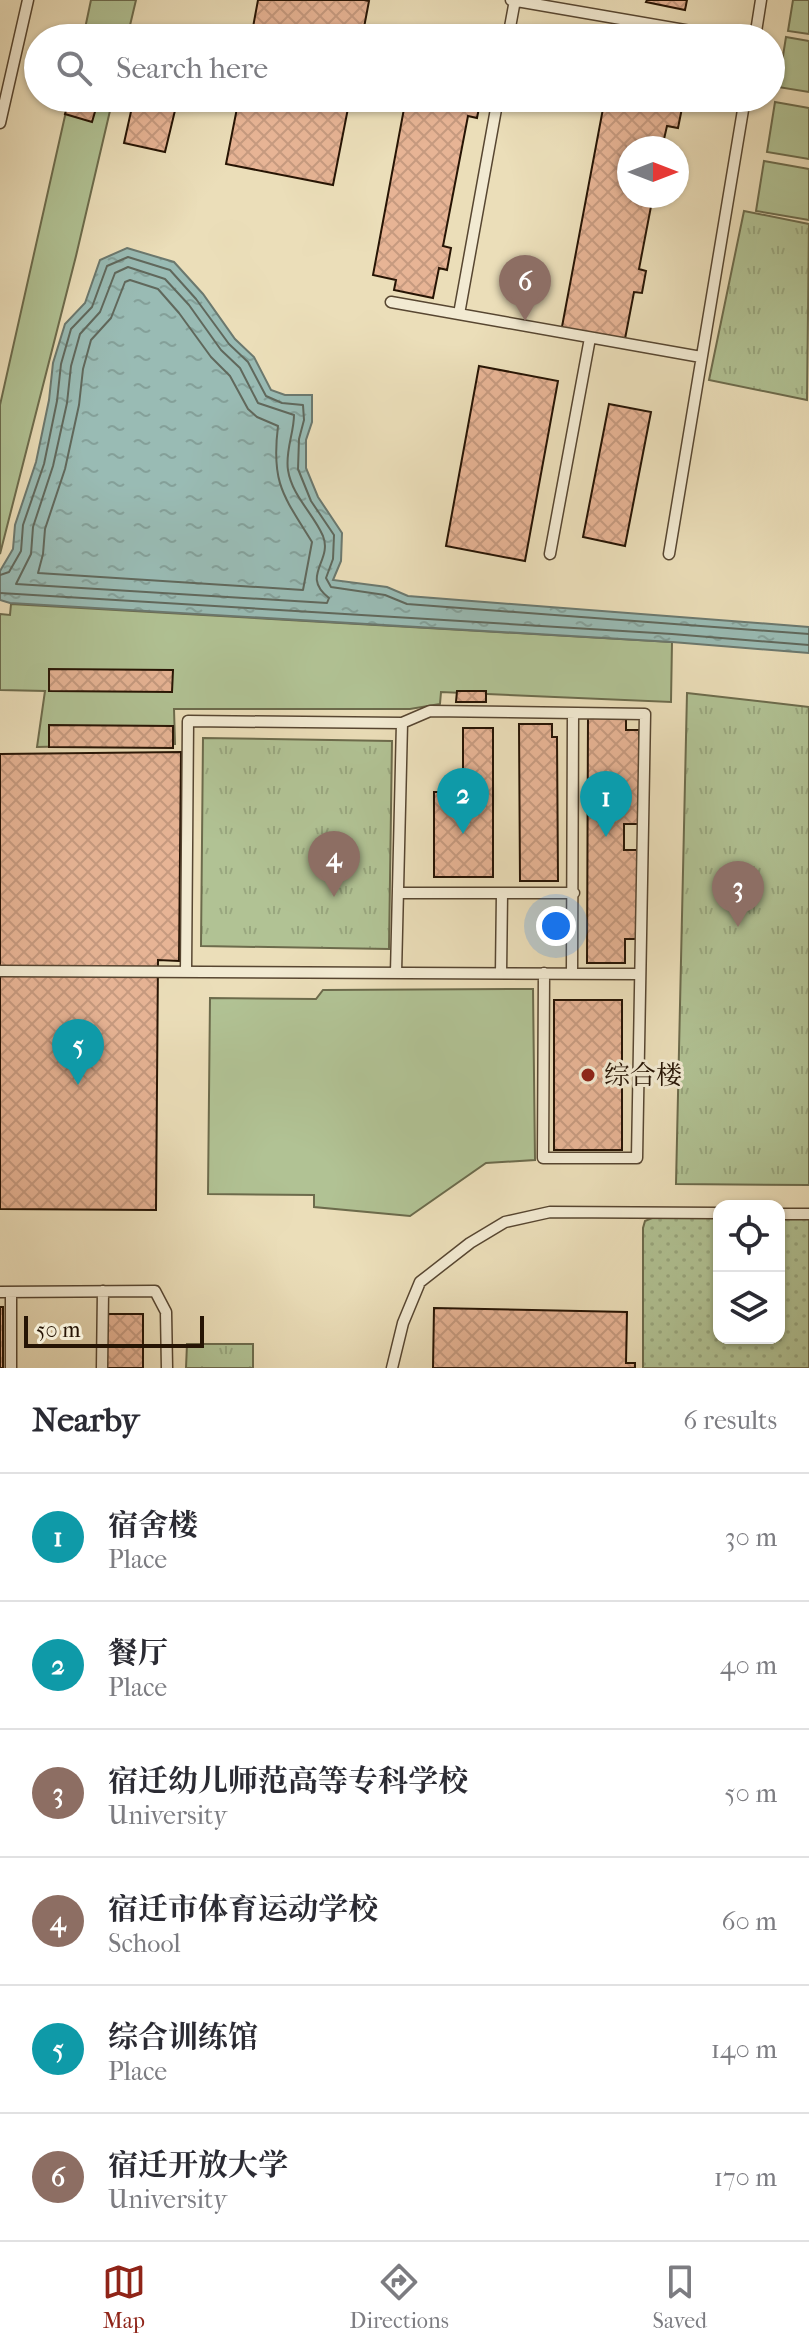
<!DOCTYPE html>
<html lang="en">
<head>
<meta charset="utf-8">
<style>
  :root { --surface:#fff; --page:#f2f2f3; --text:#2b2b33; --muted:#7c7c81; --line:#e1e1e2; --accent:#8f2418 }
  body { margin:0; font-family:"IM FELL French Canon","Noto Serif SC",serif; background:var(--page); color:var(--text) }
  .controls { position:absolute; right:24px; bottom:24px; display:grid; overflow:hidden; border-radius:16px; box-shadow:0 2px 6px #0004 }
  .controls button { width:72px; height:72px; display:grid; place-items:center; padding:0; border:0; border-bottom:2px solid var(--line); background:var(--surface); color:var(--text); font:40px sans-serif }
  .compass { position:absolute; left:617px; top:136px; width:72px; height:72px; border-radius:50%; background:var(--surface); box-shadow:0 2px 6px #0004; rotate:90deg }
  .scale { position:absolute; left:24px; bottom:20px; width:180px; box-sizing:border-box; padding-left:8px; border:4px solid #261404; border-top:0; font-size:22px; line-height:28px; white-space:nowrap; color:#261404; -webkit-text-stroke:6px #f2ead2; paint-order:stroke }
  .you { position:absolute; left:556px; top:926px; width:28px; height:28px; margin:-20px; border:6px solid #fff; border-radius:50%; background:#1a73e8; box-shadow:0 0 0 12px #1a73e833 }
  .badge { display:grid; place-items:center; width:52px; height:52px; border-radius:50%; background:var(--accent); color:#fff; font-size:26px; font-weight:700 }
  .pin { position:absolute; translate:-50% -66px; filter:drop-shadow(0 2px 4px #0008) }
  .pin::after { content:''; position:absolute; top:42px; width:28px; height:24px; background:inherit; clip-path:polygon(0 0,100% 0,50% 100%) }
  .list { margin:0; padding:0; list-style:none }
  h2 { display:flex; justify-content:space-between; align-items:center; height:104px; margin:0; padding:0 32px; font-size:34px }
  h2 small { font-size:26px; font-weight:400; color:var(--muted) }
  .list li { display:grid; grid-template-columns:52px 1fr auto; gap:24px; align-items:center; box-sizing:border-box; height:128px; padding:0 32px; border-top:2px solid var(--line) }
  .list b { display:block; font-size:30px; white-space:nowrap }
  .list p { margin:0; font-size:26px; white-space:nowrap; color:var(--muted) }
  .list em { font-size:26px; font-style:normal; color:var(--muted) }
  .icon { flex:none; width:44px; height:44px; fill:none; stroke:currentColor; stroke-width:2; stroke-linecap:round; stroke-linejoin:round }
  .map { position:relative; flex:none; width:809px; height:1368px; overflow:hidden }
  .search { position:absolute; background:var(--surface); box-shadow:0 2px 6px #0004; left:24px; right:24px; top:24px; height:88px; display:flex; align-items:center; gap:20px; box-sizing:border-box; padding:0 28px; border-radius:44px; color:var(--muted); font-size:30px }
  .sheet { height:872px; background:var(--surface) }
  nav { display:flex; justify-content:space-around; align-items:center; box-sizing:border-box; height:112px; border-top:2px solid var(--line); background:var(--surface); font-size:22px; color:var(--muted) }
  nav a { display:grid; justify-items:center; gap:4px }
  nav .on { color:var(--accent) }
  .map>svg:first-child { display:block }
  .grass { fill:#b1c294; stroke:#6c6b4c; stroke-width:2 }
  .park { fill:url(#park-tufts); stroke:#6c6b4c; stroke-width:2 }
  .garden { fill:url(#garden-dots); stroke:#6c6b4c; stroke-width:2 }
  .water { fill:url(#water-ripples); stroke:#6b786e; stroke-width:2 }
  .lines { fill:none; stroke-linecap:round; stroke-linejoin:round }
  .shore { stroke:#60685c; stroke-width:2 }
  .building { fill:url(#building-cross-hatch); stroke:#261404; stroke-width:2 }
  .lane-casing { stroke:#574631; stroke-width:13 }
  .lane { stroke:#f2ead2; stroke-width:10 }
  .poi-dot { fill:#8f2418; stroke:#f2ead2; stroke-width:3 }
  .labels { text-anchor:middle; stroke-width:6; stroke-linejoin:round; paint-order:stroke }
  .poi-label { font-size:26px; fill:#261404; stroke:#f2ead2; text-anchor:start }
</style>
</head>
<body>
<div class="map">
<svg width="809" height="1368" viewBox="0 0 809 1368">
  <defs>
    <pattern id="park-tufts" width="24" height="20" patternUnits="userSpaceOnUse" patternTransform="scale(2)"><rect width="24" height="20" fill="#b1c294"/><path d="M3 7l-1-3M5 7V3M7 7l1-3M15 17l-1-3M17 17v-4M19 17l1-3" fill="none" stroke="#98a67e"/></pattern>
    <pattern id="garden-dots" width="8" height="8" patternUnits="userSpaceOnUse" patternTransform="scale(2)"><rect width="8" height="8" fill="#b1c294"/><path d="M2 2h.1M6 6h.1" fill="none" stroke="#98a67e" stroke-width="1.8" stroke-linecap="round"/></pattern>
    <pattern id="water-ripples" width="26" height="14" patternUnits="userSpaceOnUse" patternTransform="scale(2)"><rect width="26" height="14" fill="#99bbb4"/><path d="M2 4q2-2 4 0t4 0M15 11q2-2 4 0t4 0" fill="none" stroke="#84a099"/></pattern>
    <pattern id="building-cross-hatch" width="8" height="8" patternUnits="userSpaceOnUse" patternTransform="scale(2)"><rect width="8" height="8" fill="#e7b495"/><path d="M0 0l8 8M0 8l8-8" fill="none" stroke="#c69a7f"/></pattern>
  </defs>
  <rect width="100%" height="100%" fill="#ebdeb9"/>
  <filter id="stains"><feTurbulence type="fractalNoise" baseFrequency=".0025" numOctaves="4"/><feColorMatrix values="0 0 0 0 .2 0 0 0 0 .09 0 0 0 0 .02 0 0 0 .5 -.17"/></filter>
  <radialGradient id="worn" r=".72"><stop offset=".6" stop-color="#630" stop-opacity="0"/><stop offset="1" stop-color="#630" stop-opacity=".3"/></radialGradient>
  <!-- grass -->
  <path class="grass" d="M91 0H136L127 38H83Z
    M793 0H809V34L788 31Z
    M786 37 809 41V92L778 87Z
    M69 98H113L76 256 0 554V405Z
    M775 102 809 108V159L767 152Z
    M764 161 809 169V220L756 211Z
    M11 604 672 642 671 702 441 692 440 704 410 709H174L175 744 37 747 45 691 0 690V614L10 615Z
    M533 989 535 1160 486 1163 410 1216 314 1207V1195L208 1194 210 998 316 999 323 990Z"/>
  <!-- park -->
  <path class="park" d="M744 211 809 224 807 400 709 380Z
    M687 693 809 707V1185L676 1184Z
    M203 738 392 741 389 949 201 946Z
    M187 1344H253V1368H186Z"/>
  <!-- garden -->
  <path class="garden" d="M652 1218H719V1338H779V1219H809V1368H643V1228L645 1221Z"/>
  <!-- water -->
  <path class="water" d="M127 248 174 262 203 294 235 339 254 357 271 390 285 395H312V422L306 440V468L318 497 342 533 341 561 333 580 387 587 408 596 809 627V653L672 642 10 603 0 600V571L13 549 15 525 36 462 49 400 53 363 65 324 85 303 100 260Z"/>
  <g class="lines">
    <!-- shore -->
    <path class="shore" d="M128 267 165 279 189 305 221 350 240 368 258 403 294 415C294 433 285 451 288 470 292 496 313 513 323 536 333 561 300 576 329 598L327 603 16 584 31 554 33 527 53 466 67 403 71 366 80 334 100 312 115 273Z
      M130 280 158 289 179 313 211 357 230 376 248 409 257 417 278 426C271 483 283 495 312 542L303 590 38 573 43 554 45 529 65 469 79 405 83 369 91 340 111 318 125 282Z
      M0 575 9 572 21 551 23 525 44 464 57 401 61 364 71 329 92 307 107 266 128 257 170 270 196 299 229 344 248 362 266 396 282 403 303 405 304 420 299 439 298 469 311 501 334 535 333 559 326 578 331 587 385 595 407 604 809 634
      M0 593 672 634 809 645"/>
  </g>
  <!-- building -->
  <path class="building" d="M258 0H364L369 1 362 38H251Z
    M647 0H687L685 10 646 2Z
    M419 28 471 38H417Z
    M70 98H99L92 122 65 114Z
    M134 98H178L165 152 124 143Z
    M239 98H350L333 185 226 164Z
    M406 98H481L477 118 468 116 443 246 451 248 447 270 439 268 433 298 394 290 396 280 373 275Z
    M605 98H684L678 128 667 126 662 148H629V196H653L639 269 646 271 642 293 634 292 624 344 561 332Z
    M479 366 558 381 525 561 446 546Z
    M609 404 651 412 625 546 583 537Z
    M49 669 173 670 172 692 49 691Z
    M457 691H486V702H456Z
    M588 718H626V730H639V824H624V850H637V939H625V963H587Z
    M519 724H552V737H557L558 881H520Z
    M49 725 173 726V748L49 747Z
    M463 728H493V877H434V792H463Z
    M181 752 179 961 158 960 156 1210 0 1209V754Z
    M554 1000H622V1150H554Z
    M0 1307H3V1368H0Z
    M434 1308 627 1312 626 1363H635V1368H433Z
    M107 1314H143V1368H107Z"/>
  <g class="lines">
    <defs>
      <path id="lane" d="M511 0 731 38
        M508 38 515 0
        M755 38 761 0
        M0 123 28 0
        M391 302 701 357
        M459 314 498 98
        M550 554 590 338
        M669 554 745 98
        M398 893H574
        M0 971 640 974
        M186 972 188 721 402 723 430 711 645 714 637 1158H543L544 973
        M396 973 402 723
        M501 973 502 893
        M572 973 573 713
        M779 1214H809
        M0 1292 155 1291 166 1312 167 1368
        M11 1292V1368
        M102 1368 103 1291
        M392 1368 403 1323 420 1282 470 1243 505 1222 550 1212 719 1213"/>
    </defs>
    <!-- lane casing -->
    <use href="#lane" class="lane-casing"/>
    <!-- lane -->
    <use href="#lane" class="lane"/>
  </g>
  <!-- markers -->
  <circle class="poi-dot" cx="588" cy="1075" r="8"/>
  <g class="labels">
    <!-- poi labels -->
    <g class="poi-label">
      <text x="604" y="1084">综合楼</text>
    </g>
  </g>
  <rect width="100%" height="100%" filter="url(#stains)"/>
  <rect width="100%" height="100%" fill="url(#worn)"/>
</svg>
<div class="controls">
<button><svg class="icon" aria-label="locate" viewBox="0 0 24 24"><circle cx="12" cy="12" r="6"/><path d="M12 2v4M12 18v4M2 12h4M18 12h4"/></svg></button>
<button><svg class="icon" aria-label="layers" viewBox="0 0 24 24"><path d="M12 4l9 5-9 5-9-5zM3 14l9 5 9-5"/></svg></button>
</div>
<svg class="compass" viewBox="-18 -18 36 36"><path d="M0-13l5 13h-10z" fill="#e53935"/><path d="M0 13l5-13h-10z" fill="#7c7c81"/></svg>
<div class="scale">50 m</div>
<div class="you"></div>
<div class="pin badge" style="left:606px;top:837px;background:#0f9aa8">1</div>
<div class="pin badge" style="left:463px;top:834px;background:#0f9aa8">2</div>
<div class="pin badge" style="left:738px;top:927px;background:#8d6e63">3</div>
<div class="pin badge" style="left:334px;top:897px;background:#8d6e63">4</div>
<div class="pin badge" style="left:78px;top:1085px;background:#0f9aa8">5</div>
<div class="pin badge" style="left:525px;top:321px;background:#8d6e63">6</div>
<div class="search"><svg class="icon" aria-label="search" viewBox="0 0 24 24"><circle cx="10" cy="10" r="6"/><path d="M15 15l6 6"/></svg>Search here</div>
</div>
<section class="sheet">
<h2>Nearby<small>6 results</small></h2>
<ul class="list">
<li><span class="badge" style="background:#0f9aa8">1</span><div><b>宿舍楼</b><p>Place</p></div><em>30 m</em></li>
<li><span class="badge" style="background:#0f9aa8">2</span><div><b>餐厅</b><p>Place</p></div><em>40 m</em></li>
<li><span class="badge" style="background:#8d6e63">3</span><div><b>宿迁幼儿师范高等专科学校</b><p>University</p></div><em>50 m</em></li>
<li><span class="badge" style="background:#8d6e63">4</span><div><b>宿迁市体育运动学校</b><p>School</p></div><em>60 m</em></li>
<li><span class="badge" style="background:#0f9aa8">5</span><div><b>综合训练馆</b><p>Place</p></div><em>140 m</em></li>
<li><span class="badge" style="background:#8d6e63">6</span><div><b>宿迁开放大学</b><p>University</p></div><em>170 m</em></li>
</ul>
</section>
<nav>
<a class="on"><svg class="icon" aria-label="map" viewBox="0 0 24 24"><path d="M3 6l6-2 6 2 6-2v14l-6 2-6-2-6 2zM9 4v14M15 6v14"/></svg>Map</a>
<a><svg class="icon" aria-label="directions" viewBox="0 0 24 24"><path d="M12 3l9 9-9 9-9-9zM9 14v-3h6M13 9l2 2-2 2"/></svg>Directions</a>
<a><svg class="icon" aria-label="saved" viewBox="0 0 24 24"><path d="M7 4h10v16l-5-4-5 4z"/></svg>Saved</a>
</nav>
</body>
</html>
